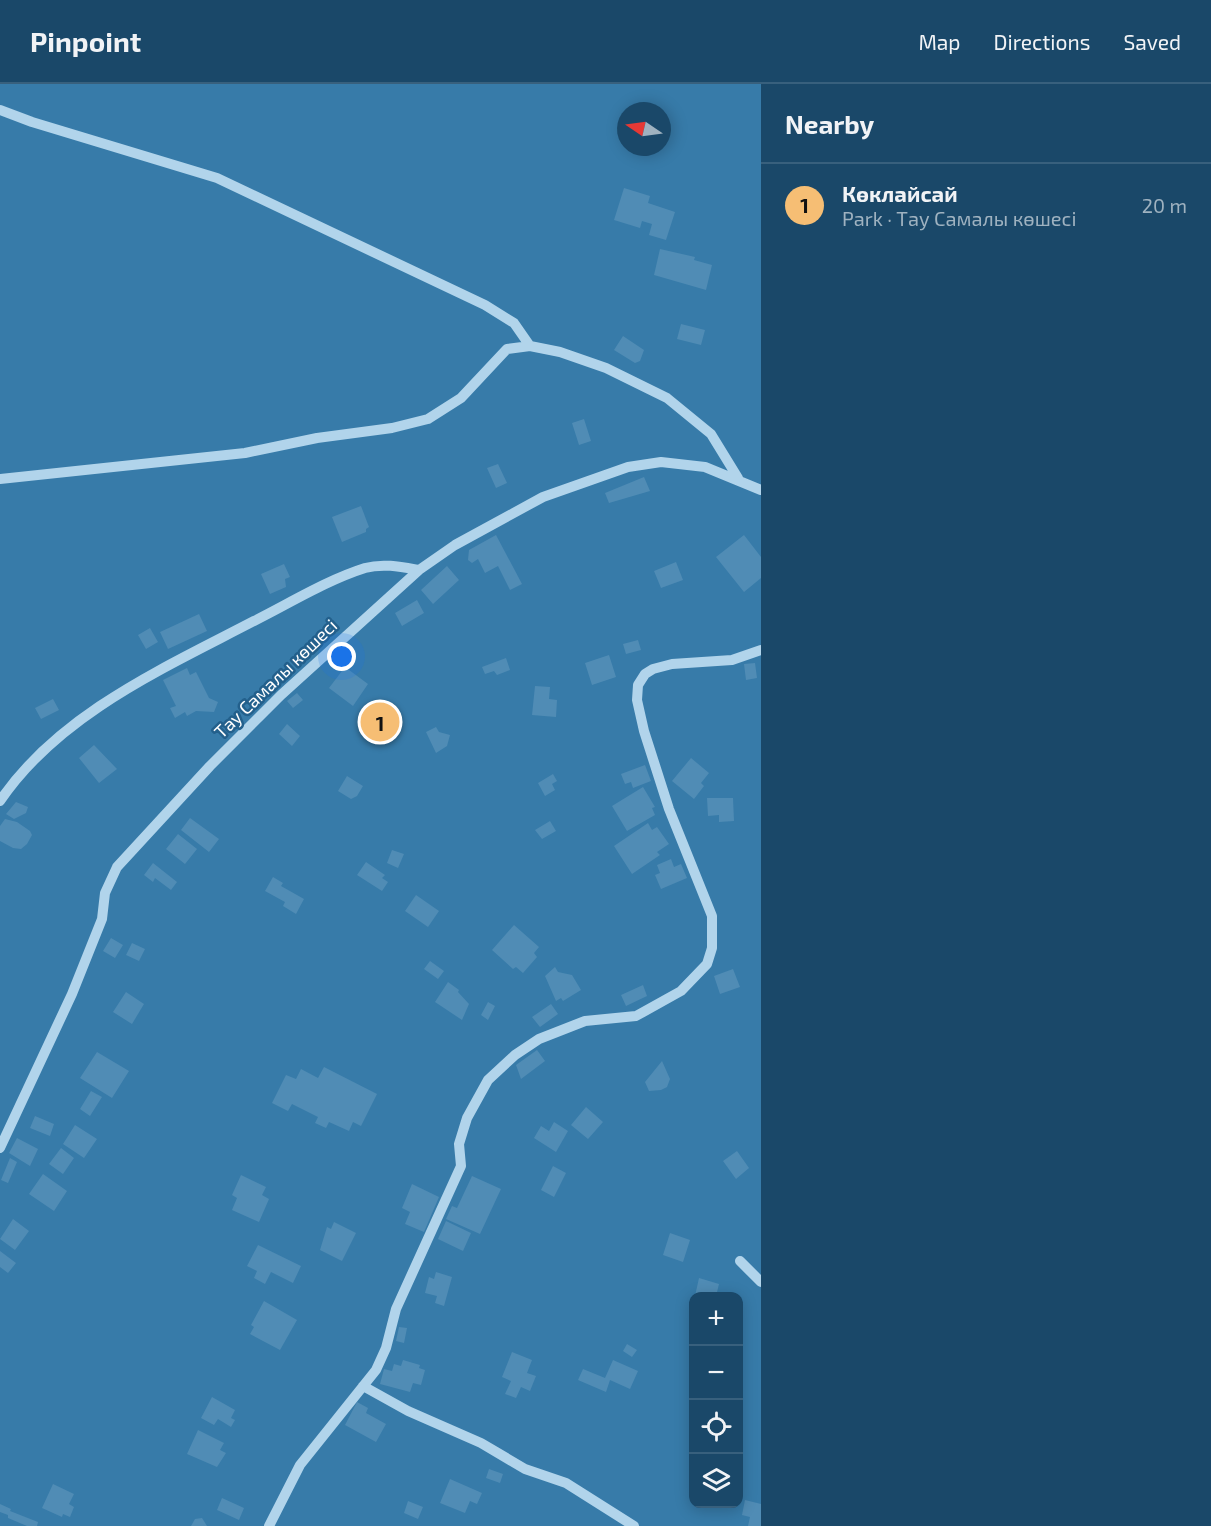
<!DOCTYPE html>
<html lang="en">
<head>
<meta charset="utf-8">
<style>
  :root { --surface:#1a4869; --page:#234f6f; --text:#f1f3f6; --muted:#9fb2c0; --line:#38607d; --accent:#f6be74 }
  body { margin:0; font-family:"Exo 2",sans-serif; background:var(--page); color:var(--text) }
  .controls { position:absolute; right:18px; bottom:18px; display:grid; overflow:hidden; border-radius:12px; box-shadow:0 3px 15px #0003 }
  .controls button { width:54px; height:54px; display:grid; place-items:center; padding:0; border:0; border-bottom:2px solid var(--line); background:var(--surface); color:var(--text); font:30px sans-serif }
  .compass { position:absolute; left:617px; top:18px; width:54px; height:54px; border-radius:50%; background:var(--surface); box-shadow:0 3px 15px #0003; rotate:283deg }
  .you { position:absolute; left:342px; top:573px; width:21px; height:21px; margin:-15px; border:4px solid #fff; border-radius:50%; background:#1a73e8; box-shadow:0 0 0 9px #1a73e833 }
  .badge { display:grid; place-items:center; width:39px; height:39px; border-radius:50%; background:var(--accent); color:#111; font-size:20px; font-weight:700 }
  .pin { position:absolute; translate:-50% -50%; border:3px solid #fff; box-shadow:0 2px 6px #0006 }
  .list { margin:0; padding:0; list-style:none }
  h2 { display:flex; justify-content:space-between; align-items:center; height:78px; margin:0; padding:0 24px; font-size:26px }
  h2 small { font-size:20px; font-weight:400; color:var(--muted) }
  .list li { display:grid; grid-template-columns:39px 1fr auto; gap:18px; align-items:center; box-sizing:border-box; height:84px; padding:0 24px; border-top:2px solid var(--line) }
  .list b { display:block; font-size:22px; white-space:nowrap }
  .list p { margin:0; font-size:20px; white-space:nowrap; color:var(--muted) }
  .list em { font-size:20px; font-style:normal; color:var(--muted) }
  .icon { flex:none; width:33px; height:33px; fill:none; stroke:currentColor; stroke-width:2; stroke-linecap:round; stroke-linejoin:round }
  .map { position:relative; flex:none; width:761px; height:1442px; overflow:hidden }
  header { display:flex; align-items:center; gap:36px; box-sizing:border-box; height:84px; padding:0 30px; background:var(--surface); border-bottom:2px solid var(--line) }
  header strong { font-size:28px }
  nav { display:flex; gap:33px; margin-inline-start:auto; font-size:21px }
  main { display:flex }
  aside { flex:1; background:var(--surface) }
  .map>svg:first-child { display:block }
  .green { fill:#377ba9; fill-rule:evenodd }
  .building { fill:#508cb5 }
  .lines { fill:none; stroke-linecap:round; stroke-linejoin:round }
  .minor { stroke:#b1d4eb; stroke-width:10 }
  .labels { text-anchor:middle; stroke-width:5; stroke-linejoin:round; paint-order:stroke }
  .street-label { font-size:18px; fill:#fff; stroke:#23608c }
</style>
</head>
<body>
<header>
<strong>Pinpoint</strong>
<nav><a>Map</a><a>Directions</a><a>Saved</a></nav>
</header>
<main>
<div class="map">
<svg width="761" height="1442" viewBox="0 0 761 1442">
  <rect width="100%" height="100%" fill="#23608c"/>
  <!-- green -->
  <path class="green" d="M0 0H761V1442H0ZM626 27H662V63H626ZM694 1212H738V1420H694Z"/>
  <!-- building -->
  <path class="building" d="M624 104 650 112 648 119 675 128 666 156 649 151 652 140 642 137 640 144 614 136Z
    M660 165 695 173 694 176 712 181 706 206 654 191Z
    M681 240 705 246 701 261 677 255Z
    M623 252 644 266 640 277 635 279 614 266Z
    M584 335 591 357 579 361 572 339Z
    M498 380 507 399 496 404 487 384Z
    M644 393 650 407 609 419 605 409Z
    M361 422 369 443 366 445V448L342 458 332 433Z
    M496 451 522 500 510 506 498 482 485 489 478 475 472 479 468 476 469 466Z
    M744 451 761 473V494L744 508 716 473Z
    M676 478 683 496 661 504 654 487Z
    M284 480 290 493 285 495 286 503 270 510 261 490Z
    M447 482 459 496 433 520 421 506Z
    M417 516 424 529 402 542 395 529Z
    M199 530 207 547 168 565 160 548Z
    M150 544 158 558 146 565 138 551Z
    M638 556 641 566 626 570 623 560Z
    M609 571 616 593 592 601 585 579Z
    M506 574 510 586 497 591 494 587 485 590 482 583Z
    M755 579 757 594 746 596 744 580Z
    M345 583 368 600 353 622 329 604Z
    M187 584 190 591 196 588 209 614 218 618 214 628 196 627 187 632 185 628 175 634 170 624 176 622 163 596Z
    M535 602 550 603 549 615 557 616 556 633 532 631Z
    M297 609 303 616 293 624 287 617Z
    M53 615 59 626 41 635 35 624Z
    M287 640 300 652 292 662 279 650Z
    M436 643 439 648 450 651 447 662 436 669 426 648Z
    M94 661 117 685 99 699 79 674Z
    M691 674 709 689 701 699 704 702 694 715 672 697Z
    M645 681 651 697 633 704 631 698 625 700 621 690Z
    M553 690 557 697 552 700 555 706 545 712 538 699Z
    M347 692 363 702 357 712 351 715 338 707Z
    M643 703 655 723 652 724 655 731 627 747 612 722Z
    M707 714H733L734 737 719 738V731L708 732Z
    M16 718 28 723 26 729 14 735 6 730Z
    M190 734 219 755 209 768 181 746Z
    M5 735 17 738 30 747 32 751 27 760 21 765 13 764 0 757V742Z
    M550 737 556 747 542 755 535 746Z
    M648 739 652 746 657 743 669 760 657 768 660 771 632 790 614 762Z
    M178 750 197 765 185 780 166 765Z
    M392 766 404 770 398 784 387 779Z
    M671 775 674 783 681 780 687 794 661 805 655 791 660 789 657 781Z
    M366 778 385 791 382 794 388 798 382 807 357 791Z
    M153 779 177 798 171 806 155 794 153 798 144 791Z
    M273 793 283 799 281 802 304 815 296 830 283 822 285 818 265 807Z
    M416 811 439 827 428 843 405 827Z
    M514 841 539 863 534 869 537 873 523 889 516 883 513 885 492 866Z
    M111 854 123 861 115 874 103 867Z
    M132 859 145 865 139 877 126 871Z
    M430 877 444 887 438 895 424 885Z
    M555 883 558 888 572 891 581 906 563 917 561 914 556 917 545 892Z
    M733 885 740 903 720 910 714 892Z
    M448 898 459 906 458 908 469 920 462 936 435 918Z
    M643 901 647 912 626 922 621 911Z
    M126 908 144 920 132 940 113 928Z
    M488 918 495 922 488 936 481 931Z
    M551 920 558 930 540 943 532 933Z
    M537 966 545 977 521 995 516 981Z
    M97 968 129 987 112 1014 80 994Z
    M662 977 670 995 667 1003 661 1006 649 1007 645 998Z
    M324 983 377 1010 361 1042 353 1038 349 1047 329 1038 326 1044 315 1039 318 1033 292 1020 288 1027 272 1019 286 991 296 995 301 985 318 994Z
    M91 1007 102 1013 90 1032 80 1025Z
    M586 1023 603 1038 588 1055 571 1041Z
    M35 1032 54 1040 50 1052 30 1044Z
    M554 1038 568 1047 556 1068 534 1054 541 1042 549 1047Z
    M75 1041 97 1055 84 1074 63 1060Z
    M17 1054 38 1065 30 1082 9 1069Z
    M61 1064 74 1074 63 1090 49 1080Z
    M737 1067 749 1084 736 1095 723 1077Z
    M10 1074 17 1078 8 1099 1 1096Z
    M553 1082 566 1089 554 1113 541 1106Z
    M43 1090 67 1107 54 1127 29 1110Z
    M241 1091 266 1103 262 1111 269 1115 259 1138 232 1126 237 1114 232 1111Z
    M472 1092 501 1105 480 1150 446 1135 452 1122 457 1124Z
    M412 1100 439 1113 424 1148 405 1140 410 1128 402 1124Z
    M13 1135 29 1147 15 1166 0 1155Z
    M446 1137 471 1149 463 1167 438 1155Z
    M334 1138 356 1149 342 1177 320 1166 327 1143 331 1145Z
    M670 1149 690 1156 683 1178 663 1171Z
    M258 1161 301 1182 293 1199 271 1188 265 1200 254 1194 257 1187 247 1182Z
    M0 1167 16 1179 8 1189 0 1183Z
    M436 1188 452 1193 444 1222 435 1219 437 1212 425 1209 429 1193 434 1195Z
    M699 1194 719 1200 716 1212H695Z
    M264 1217 297 1236 280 1266 250 1250 254 1243 251 1241Z
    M399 1243 407 1244 404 1259 396 1257Z
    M627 1260 637 1266 632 1273 623 1267Z
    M512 1268 532 1276 527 1289 536 1292 530 1307 521 1303 516 1314 505 1310 511 1297 502 1293Z
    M403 1276 420 1281 419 1284 425 1286 421 1301 413 1299 410 1308 380 1300 384 1285 392 1287 394 1280 401 1282Z
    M613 1276 638 1287 630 1305 610 1296 606 1308 578 1296 583 1285 605 1294Z
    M212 1313 235 1326 231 1334 235 1336 231 1343 218 1335 214 1341 201 1334Z
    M357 1318 368 1324 366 1329 386 1340 376 1358 345 1341Z
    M198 1346 224 1359 220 1366 226 1369 217 1383 187 1370Z
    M489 1385 503 1390 500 1399 486 1394Z
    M450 1395 482 1409 477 1420 470 1417 465 1429 440 1419Z
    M53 1400 74 1410 69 1420 74 1423 70 1433 63 1430 62 1433 42 1424Z
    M222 1414 244 1424 239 1436 217 1426Z
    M745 1416 761 1420V1442H748L750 1433 742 1431Z
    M408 1417 423 1423 418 1435 404 1429Z
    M0 1420 11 1425 10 1427 38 1438 37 1442H27L8 1434V1431L0 1428Z
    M202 1434 207 1442H191L195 1435Z"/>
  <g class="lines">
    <!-- minor -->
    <path class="minor" d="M0 26 32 38 217 94 485 221 514 239 530 262
      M0 395 245 369 317 354 392 344 428 335 461 314 507 265 530 262 560 268 606 284 667 314 711 350 738 394
      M0 717C59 630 164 584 254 537 290 519 327 496 365 484 383 479 402 483 419 486
      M0 1064 72 910 102 835 105 809 117 783 210 682 281 611 419 486 455 461 543 413 628 383 661 378 705 383 761 406
      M740 1177 761 1198
      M363 1302 408 1327 481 1359 525 1385 566 1399 634 1442
      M269 1442 300 1381 376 1286 386 1264 396 1225 461 1082 459 1060 467 1034 488 996 515 971 539 955 585 937 636 932 681 907 707 880 712 864V832L669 725 644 647 637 616 638 601 645 590 653 585 672 580 732 576 761 566"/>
  </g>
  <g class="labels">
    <!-- street labels -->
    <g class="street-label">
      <text transform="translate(276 595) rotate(-44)" y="6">Тау Самалы көшесі</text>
    </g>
  </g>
</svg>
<div class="controls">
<button>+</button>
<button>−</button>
<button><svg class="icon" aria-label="locate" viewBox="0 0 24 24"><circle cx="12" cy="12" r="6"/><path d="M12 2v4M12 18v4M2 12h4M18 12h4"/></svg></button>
<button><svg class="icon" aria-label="layers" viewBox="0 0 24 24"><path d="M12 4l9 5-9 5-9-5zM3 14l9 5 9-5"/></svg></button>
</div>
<svg class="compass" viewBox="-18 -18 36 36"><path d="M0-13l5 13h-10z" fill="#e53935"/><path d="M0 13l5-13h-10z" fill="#9fb2c0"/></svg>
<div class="you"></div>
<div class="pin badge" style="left:380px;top:638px">1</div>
</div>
<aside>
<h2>Nearby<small></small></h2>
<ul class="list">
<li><span class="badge">1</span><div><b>Көклайсай</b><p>Park · Тау Самалы көшесі</p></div><em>20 m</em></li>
</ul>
</aside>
</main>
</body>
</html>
